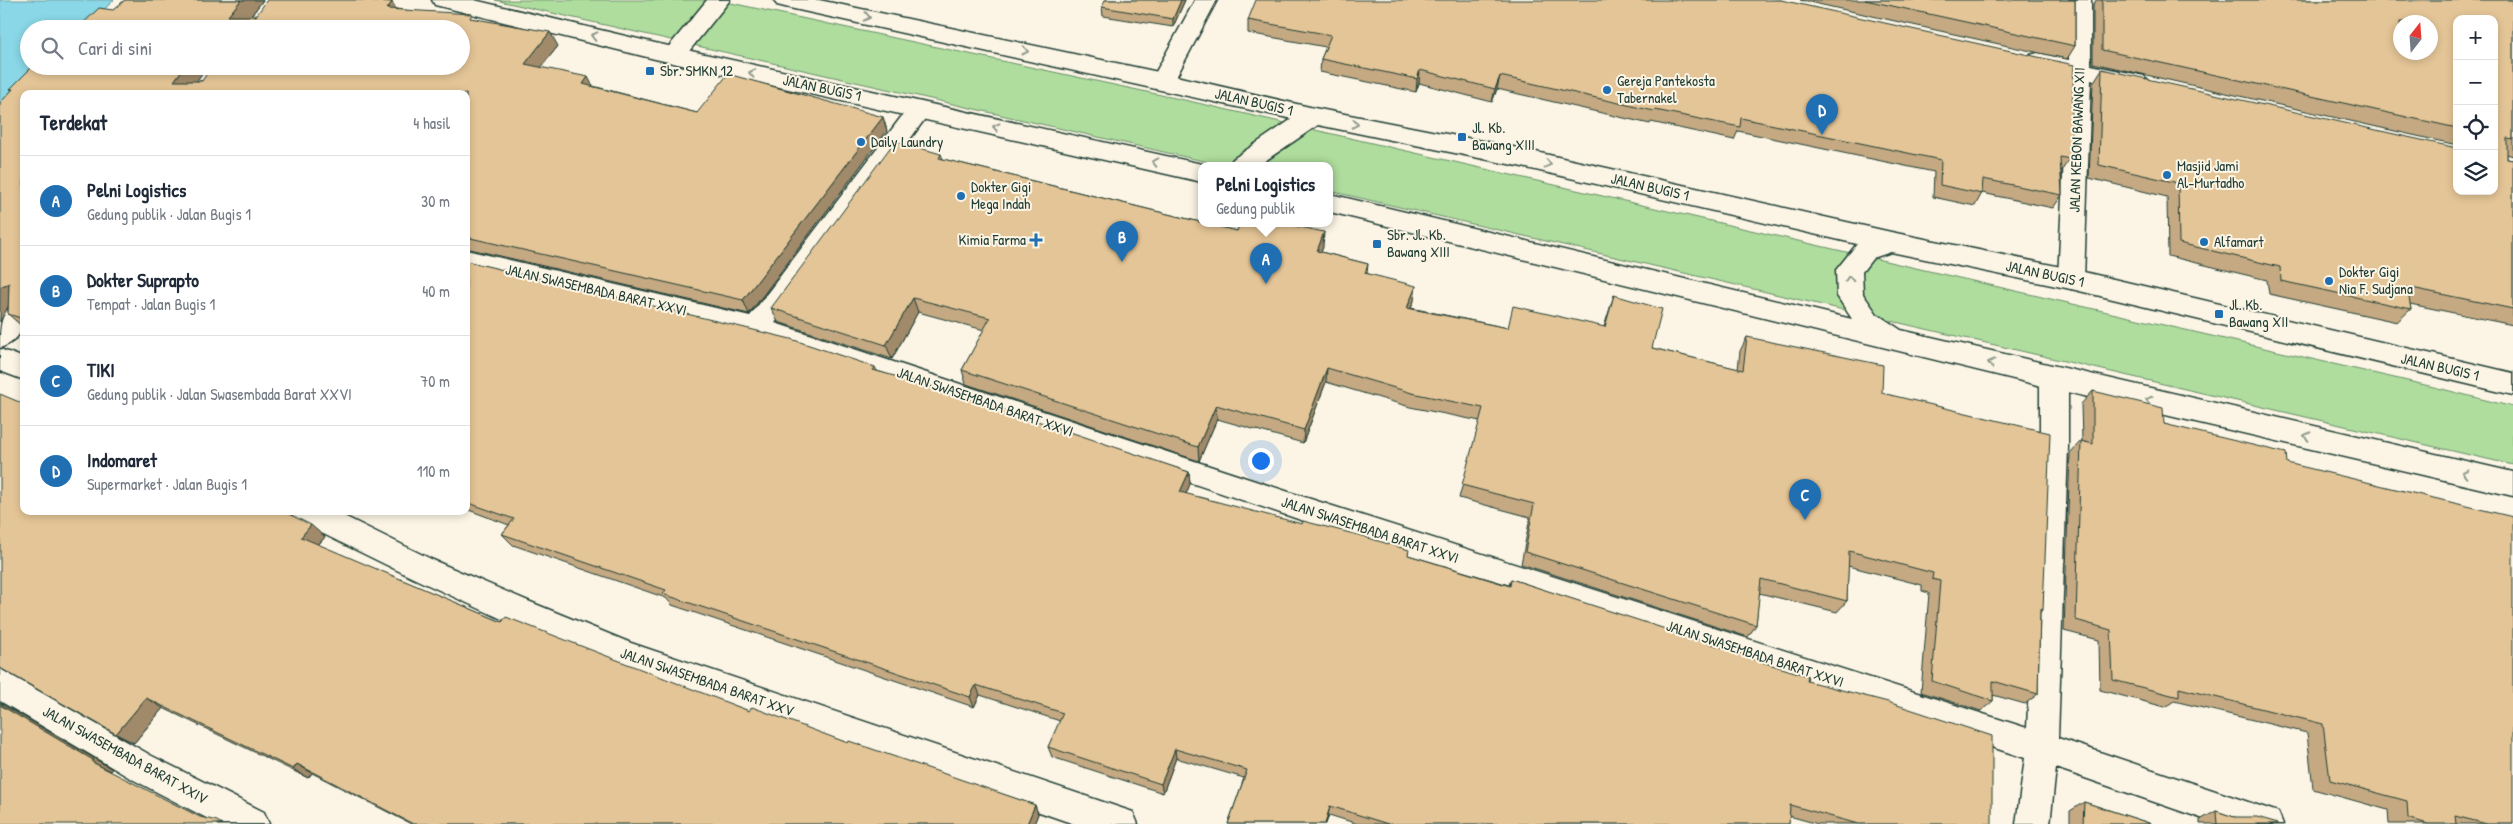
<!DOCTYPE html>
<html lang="id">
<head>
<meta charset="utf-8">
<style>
  :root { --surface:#fff; --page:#f2f2f3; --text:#1f2937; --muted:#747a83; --line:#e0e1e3; --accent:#1f6fb2 }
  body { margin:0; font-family:"Patrick Hand",sans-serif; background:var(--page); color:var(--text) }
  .controls { position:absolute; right:15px; top:15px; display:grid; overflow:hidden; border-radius:10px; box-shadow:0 2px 8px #0003 }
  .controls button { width:45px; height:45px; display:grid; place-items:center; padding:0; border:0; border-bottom:1px solid var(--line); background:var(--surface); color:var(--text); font:25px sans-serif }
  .compass { position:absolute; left:2393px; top:15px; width:45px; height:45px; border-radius:50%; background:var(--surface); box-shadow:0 2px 8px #0003; rotate:17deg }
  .you { position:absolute; left:1260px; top:460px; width:18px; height:18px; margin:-12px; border:4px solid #fff; border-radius:50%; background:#1a73e8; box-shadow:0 0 0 8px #1a73e833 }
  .badge { display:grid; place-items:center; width:32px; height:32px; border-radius:50%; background:var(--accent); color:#fff; font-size:16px; font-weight:700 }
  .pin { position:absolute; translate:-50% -41px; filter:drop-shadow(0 1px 2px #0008) }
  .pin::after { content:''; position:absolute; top:26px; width:18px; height:15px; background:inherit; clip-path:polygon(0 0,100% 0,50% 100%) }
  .popup { position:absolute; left:1198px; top:162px; width:135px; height:65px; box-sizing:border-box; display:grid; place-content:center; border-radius:10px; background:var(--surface); filter:drop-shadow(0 1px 4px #0005); font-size:16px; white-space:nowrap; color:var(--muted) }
  .popup b { font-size:19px; color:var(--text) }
  .popup::after { content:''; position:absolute; left:50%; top:100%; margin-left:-10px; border:10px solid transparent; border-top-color:var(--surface) }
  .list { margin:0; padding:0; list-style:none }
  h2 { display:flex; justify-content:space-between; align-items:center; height:65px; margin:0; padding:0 20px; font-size:21px }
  h2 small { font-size:16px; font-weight:400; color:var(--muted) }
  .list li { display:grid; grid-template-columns:32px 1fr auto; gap:15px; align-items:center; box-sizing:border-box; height:90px; padding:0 20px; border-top:1px solid var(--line) }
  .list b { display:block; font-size:19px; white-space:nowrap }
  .list p { margin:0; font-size:16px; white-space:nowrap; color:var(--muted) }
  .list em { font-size:16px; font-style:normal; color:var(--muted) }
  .icon { flex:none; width:28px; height:28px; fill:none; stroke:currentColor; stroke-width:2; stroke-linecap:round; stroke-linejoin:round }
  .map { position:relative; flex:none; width:2513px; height:824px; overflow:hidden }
  .search { position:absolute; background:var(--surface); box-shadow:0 2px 8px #0003; left:20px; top:20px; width:450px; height:55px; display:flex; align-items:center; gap:12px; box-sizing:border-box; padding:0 18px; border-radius:28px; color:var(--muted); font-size:19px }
  .panel { position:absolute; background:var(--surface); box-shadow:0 2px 8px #0003; left:20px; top:90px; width:450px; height:425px; border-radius:10px }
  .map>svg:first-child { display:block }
  .green { fill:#aedd9d; stroke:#668d68 }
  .water { fill:#89d7e7; stroke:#5f999f }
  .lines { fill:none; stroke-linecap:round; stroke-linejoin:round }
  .street-casing { stroke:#1f3d34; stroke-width:3 }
  .secondary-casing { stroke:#1f3d34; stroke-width:3 }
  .street { fill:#fcf5e5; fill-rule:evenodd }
  .secondary { fill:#fcf5e5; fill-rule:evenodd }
  .wall { fill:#c4a982; stroke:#1f3d34 }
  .shaded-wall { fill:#a08a6a; stroke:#1f3d34 }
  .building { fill:#e4c597; stroke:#1f3d34; fill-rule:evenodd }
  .oneway { stroke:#8e998c }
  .poi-dot { fill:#1f6fb2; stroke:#fcf5e5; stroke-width:2 }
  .labels { text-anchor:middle; stroke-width:4; stroke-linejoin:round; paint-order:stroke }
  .poi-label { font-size:15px; fill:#1f3d34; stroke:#fcf5e5; text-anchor:start }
  .street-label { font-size:15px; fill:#1f3d34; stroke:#fcf5e5 }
</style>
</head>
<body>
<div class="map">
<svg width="2513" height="824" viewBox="0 0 2513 824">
  <rect width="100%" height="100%" fill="#fcf5e5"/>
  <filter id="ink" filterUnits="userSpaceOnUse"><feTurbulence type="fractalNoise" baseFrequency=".02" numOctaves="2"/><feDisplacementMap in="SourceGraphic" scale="10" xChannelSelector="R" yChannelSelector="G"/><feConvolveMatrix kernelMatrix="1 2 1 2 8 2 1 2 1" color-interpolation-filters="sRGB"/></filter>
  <g filter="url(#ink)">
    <!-- green -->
    <path class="green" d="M495 0H717L1189 101 2438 388 2513 407V465L1330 191V165H1221Z"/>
    <!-- water -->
    <path class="water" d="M0 0H114L84 29H29V66H45L0 105Z"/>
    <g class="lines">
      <defs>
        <path id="street" d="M707 0H730L682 60 674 63 666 60 663 55 666 50Z
          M1195 0H1217L1171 87 1163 89 1155 87 1151 81Z
          M2069 0H2091V65L2144 76 2148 82 2144 88 2136 90 2091 80 2084 279 2080 286 2071 289 2062 286 2058 279 2068 75 2030 67 2027 61 2030 55 2038 53 2069 60Z
          M919 102 927 104 931 110 927 116 775 323 1295 494 2027 728 2040 447V378L2044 370 2054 367 2064 370 2068 378V447L2058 738 2266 808 2278 812 2283 824H2218L2056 768 2050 824H2016L2025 758 1295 518 798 350 466 270V250L750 316 911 104Z
          M0 349 24 358V380L0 371Z
          M291 511H334L433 560 528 601 631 643 1121 808 1133 812 1138 824H1074L617 666 506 621 413 578 295 520Z
          M0 669 152 756 264 812 269 824H218L130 778 0 701Z"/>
        <path id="secondary" d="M432 0H474L655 43 1202 164 1206 165H1202V182L655 59 443 7 435 5Z
          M774 0H819L1163 73 1314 108 1518 148 1891 232 2071 269 2513 373V395L2071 289 1891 252 1873 258 1862 272 1863 294 1877 314 1901 330 2513 472V496L2054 389 1330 212V194L1852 319 1837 296 1836 270 1857 244 1518 166 1318 125 1259 165H1230L1233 159 1292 119 785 7 777 5Z
          M24 298C24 321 26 339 0 348 0 325 0 306 24 298Z"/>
      </defs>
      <!-- street casing -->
      <use href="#street" class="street-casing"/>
      <!-- secondary casing -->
      <use href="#secondary" class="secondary-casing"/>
      <!-- street -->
      <use href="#street" class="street"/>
      <!-- secondary -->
      <use href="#secondary" class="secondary"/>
    </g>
    <!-- wall -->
    <path class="wall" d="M125 0H263L251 16 392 2 396 9 475 19 558 46 541 67 593 86 697 113 883 117 887 131 749 314 466 248V94H24V328L8 314V306L0 322 12 91 10 89 197 81 461 66 113 10Z
      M1105 0H1185L1173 27 1103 16 1102 7Z
      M1781 0 2070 159 2061 171 2062 195 2053 208 1982 193 1975 206 1933 197 1934 172 1738 131 1734 140 1651 122 1650 124 1497 89 1492 102 1419 83 1416 92 1320 72 1321 59 1326 47 1248 33V20Z
      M1800 0H2075V46L2067 59Z
      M2096 0H2513V156L2507 154V159L2513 160V325L2410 304 2411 309 2397 322 2269 294 2267 280 2168 256 2167 197 2089 178 2093 83 2102 69 2494 191 2457 19V145L2093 63V6Z
      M941 154 943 159 1237 231 1323 247 1321 252 1368 264 1367 273 1414 301 1411 308 1508 328 1604 327 1614 295 1652 348 1738 369 1740 351 1747 337 1882 393 2043 610 2040 612 2038 694 2025 704 1993 695V701L1981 711 1921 692 1929 593 1922 591V585L1848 566 1847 601 1837 612 1759 593 1756 625 1748 637 1521 564 1530 517 1459 498 1480 421 1410 407 1326 382 1303 443 1217 419 1199 461 966 384 962 370 984 330 918 312 892 359 778 322 771 308Z
      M466 261 875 367 877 371 1189 472 1190 484 1186 494 1408 555 1509 585 1511 579 1752 659 1807 681 1992 824H1818L1789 816V824H1358L1329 815 1326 824H1228L1244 778 1176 758 1163 793 1052 757 1048 747 1060 721 980 695 974 707 672 605 666 598 513 545 502 534 509 525 466 509Z
      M2093 391 2164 424 2287 463 2513 824H2389L2388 810 2313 789 2307 733 2174 701 2165 707 2100 690 2099 640 2064 631 2070 453 2081 441H2082L2081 404Z
      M24 511H290L291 515 325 537 318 545 502 622 749 711 848 743 1035 805 1038 814 1034 824H411L312 773 308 778 163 708 134 743 116 734Z
      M2084 802 2152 824H2070V811Z
      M2216 811 2234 817 2278 824H2200V820Z"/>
    <!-- shaded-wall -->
    <path class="shaded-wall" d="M241 0H263L241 29 228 16Z
      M1181 0H1185L1173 27V19Z
      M392 2 401 17 387 9Z
      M550 32 558 46 533 78 525 64Z
      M185 66H207L188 94 174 81Z
      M1420 70 1419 83 1416 92 1417 79Z
      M1500 76 1497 89 1492 102 1495 89Z
      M588 77 596 92 583 84Z
      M883 117 887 131 749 314 743 300Z
      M1324 232 1323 247 1316 266 1317 251Z
      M9 283V305L0 322V287Z
      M1416 286 1414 301 1405 322 1407 308Z
      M913 298 918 312 892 359 886 345Z
      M1327 368 1326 382 1303 443 1304 430Z
      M1216 405 1217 419 1199 461 1198 447Z
      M1189 472 1190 484 1182 504 1180 492Z
      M282 511H290L294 522Z
      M311 525 325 537 314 549 301 537Z
      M976 685 980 695 974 707 970 697Z
      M146 698 163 708 134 743 116 734Z
      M0 703 112 769 110 771 92 762 0 705Z
      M1175 749 1176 758 1163 793 1161 784Z
      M297 764 312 773 308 778 293 769Z
      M1035 805 1038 814 1034 824H1027Z
      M1330 806 1326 824H1325Z"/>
    <!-- building -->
    <path class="building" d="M125 0H241L228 16H256L267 0H364L392 2 387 9 472 14 470 18 550 32 525 64 588 77 583 84 697 113 728 74 883 117 743 300 466 237V94H24V319L8 314 9 283 0 287V103L13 89H10L33 66H185L174 81H202L212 66H461V29H77L99 8 113 10Z
      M1105 0H1181L1173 19 1102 7Z
      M1256 0H1781L2074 65 2070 159 2060 157 2062 195 1983 179 1982 194 1940 185 1941 160 1741 118 1740 127 1655 110 1654 111 1500 76 1495 89 1420 70 1417 79 1321 59 1331 35 1248 20Z
      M1865 0H2075V46Z
      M2102 0H2513V139L2507 138V159L2513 160V309L2407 287 2411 309 2281 281 2280 267 2179 243 2178 183 2099 165 2102 69 2457 148V191H2494V19H2457V128L2102 50ZM2400 22H2430V52H2400Z
      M895 141 941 154 939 158 1237 231 1240 223H1282L1324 232 1317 251 1368 264 1365 273 1416 286 1407 308 1508 328 1513 306 1605 327 1614 295 1662 309 1652 348 1743 370 1747 337 1883 365 1882 393 2050 433 2043 610 2040 609 2038 694 1993 681V701L1932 681 1940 581 1932 579 1933 573 1849 551 1847 601 1761 579 1756 625 1525 552 1534 504 1462 485 1483 408 1412 393 1327 368 1304 430 1216 405 1198 447 962 370 990 318 913 298 886 345 771 308Z
      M466 261 791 339 875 367 873 370 951 392 1189 472 1180 492 1302 524 1303 521 1358 535 1409 550 1408 555 1510 586 1511 579 1752 657V659L1808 676 1807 681 1888 702 1992 736V824H1858L1790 805 1789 824H1388L1330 806 1325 824H1228L1247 770 1175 749 1161 784 1048 747 1063 713 976 685 970 697 663 594 666 590 502 534 514 519 466 502Z
      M2093 391 2163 408 2164 424 2286 453 2287 463 2513 517V824H2487L2455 816 2456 824H2428L2408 818 2407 801 2330 780 2323 724 2179 688V697L2113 680 2111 630 2076 620 2081 441 2093 444Z
      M0 394 24 404V511H283L311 525 301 537 502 622 506 617 749 711 752 707 848 743 849 741 1035 805 1027 824H413L297 764 293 769 146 698 116 734 0 668Z
      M0 705 93 760 92 762 200 817 217 821 222 824H0Z
      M2084 802 2152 824H2083Z
      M2216 811 2234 817H2257L2278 823V824H2217Z"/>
    <!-- one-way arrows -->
    <defs><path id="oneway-chevron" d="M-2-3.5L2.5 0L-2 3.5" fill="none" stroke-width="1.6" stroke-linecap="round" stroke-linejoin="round" transform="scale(1.25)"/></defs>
    <g class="oneway">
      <use href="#oneway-chevron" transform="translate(867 17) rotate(12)"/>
      <use href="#oneway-chevron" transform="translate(594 36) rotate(-166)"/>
      <use href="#oneway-chevron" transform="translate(1025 51) rotate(12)"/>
      <use href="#oneway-chevron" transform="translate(752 73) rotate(-168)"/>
      <use href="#oneway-chevron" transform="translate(1355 124) rotate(11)"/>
      <use href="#oneway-chevron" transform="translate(996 127) rotate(-167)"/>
      <use href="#oneway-chevron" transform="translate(1155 162) rotate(-167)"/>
      <use href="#oneway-chevron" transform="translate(1548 164) rotate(13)"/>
      <use href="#oneway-chevron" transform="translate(1849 279) rotate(-93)"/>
      <use href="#oneway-chevron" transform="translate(1991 363) rotate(-166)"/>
      <use href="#oneway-chevron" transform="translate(2149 400) rotate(-167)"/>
      <use href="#oneway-chevron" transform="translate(2307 436) rotate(-167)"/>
      <use href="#oneway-chevron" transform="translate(2465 473) rotate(-167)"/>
    </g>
  </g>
  <!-- markers -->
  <g class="poi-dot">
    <rect x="645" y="66" width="10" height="10" rx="2.5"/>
    <circle cx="1607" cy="90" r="5"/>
    <rect x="1457" y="132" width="10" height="10" rx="2.5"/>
    <circle cx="861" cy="142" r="5"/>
    <circle cx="2167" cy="175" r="5"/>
    <circle cx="961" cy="196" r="5"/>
    <path d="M1033.5 232.5h5v5h5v5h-5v5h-5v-5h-5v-5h5z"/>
    <circle cx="2204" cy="242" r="5"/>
    <rect x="1372" y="239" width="10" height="10" rx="2.5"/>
    <circle cx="2329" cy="281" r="5"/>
    <rect x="2214" y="309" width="10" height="10" rx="2.5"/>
  </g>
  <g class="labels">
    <!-- poi labels -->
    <g class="poi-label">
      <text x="660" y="76">Sbr. SMKN 12</text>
      <text x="1617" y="86">Gereja Pantekosta<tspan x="1617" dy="17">Tabernakel</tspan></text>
      <text x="1472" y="133">Jl. Kb.<tspan x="1472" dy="17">Bawang XIII</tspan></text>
      <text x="871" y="147">Daily Laundry</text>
      <text x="2177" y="171">Masjid Jami<tspan x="2177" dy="17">Al-Murtadho</tspan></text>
      <text x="971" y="192">Dokter Gigi<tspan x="971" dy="17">Mega Indah</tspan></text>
      <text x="1387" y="240">Sbr. Jl. Kb.<tspan x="1387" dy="17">Bawang XIII</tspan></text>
      <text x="1026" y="245" text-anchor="end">Kimia Farma</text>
      <text x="2214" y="247">Alfamart</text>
      <text x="2339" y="277">Dokter Gigi<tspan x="2339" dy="17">Nia F. Sudjana</tspan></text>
      <text x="2229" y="310">Jl. Kb.<tspan x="2229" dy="17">Bawang XII</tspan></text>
    </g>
    <!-- street labels -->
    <g class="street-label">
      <text transform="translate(822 88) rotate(12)" y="5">JALAN BUGIS 1</text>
      <text transform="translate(1254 102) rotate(13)" y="5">JALAN BUGIS 1</text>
      <text transform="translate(2077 140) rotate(-88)" y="5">JALAN KEBON BAWANG XII</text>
      <text transform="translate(1650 187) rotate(13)" y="5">JALAN BUGIS 1</text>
      <text transform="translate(2045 274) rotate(12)" y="5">JALAN BUGIS 1</text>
      <text transform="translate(596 290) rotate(13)" y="5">JALAN SWASEMBADA BARAT XXVI</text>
      <text transform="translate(2440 367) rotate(13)" y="5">JALAN BUGIS 1</text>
      <text transform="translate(985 402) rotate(19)" y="5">JALAN SWASEMBADA BARAT XXVI</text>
      <text transform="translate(1370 530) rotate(18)" y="5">JALAN SWASEMBADA BARAT XXVI</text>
      <text transform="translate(1755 654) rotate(18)" y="5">JALAN SWASEMBADA BARAT XXVI</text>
      <text transform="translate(707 682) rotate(19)" y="5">JALAN SWASEMBADA BARAT XXV</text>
      <text transform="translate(125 755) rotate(29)" y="5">JALAN SWASEMBADA BARAT XXIV</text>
    </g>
  </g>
</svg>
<div class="controls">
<button>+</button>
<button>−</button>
<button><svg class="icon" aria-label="locate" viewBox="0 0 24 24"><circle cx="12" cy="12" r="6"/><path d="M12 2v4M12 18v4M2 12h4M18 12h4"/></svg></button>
<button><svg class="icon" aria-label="layers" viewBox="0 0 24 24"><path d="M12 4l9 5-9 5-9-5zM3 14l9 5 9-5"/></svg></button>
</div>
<svg class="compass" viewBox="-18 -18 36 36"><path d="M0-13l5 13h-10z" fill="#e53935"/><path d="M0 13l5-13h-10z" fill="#747a83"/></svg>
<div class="you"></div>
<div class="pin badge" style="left:1266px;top:284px">A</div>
<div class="popup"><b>Pelni Logistics</b>Gedung publik</div>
<div class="pin badge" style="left:1122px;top:262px">B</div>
<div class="pin badge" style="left:1805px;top:520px">C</div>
<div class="pin badge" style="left:1822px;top:135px">D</div>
<div class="search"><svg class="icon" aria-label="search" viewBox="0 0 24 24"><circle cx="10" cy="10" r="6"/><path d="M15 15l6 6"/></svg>Cari di sini</div>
<section class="panel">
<h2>Terdekat<small>4 hasil</small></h2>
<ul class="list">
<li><span class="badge">A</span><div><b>Pelni Logistics</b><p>Gedung publik · Jalan Bugis 1</p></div><em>30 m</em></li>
<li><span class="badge">B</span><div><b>Dokter Suprapto</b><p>Tempat · Jalan Bugis 1</p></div><em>40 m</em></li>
<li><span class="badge">C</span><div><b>TIKI</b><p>Gedung publik · Jalan Swasembada Barat XXVI</p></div><em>70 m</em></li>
<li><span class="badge">D</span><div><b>Indomaret</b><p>Supermarket · Jalan Bugis 1</p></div><em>110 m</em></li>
</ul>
</section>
</div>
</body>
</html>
